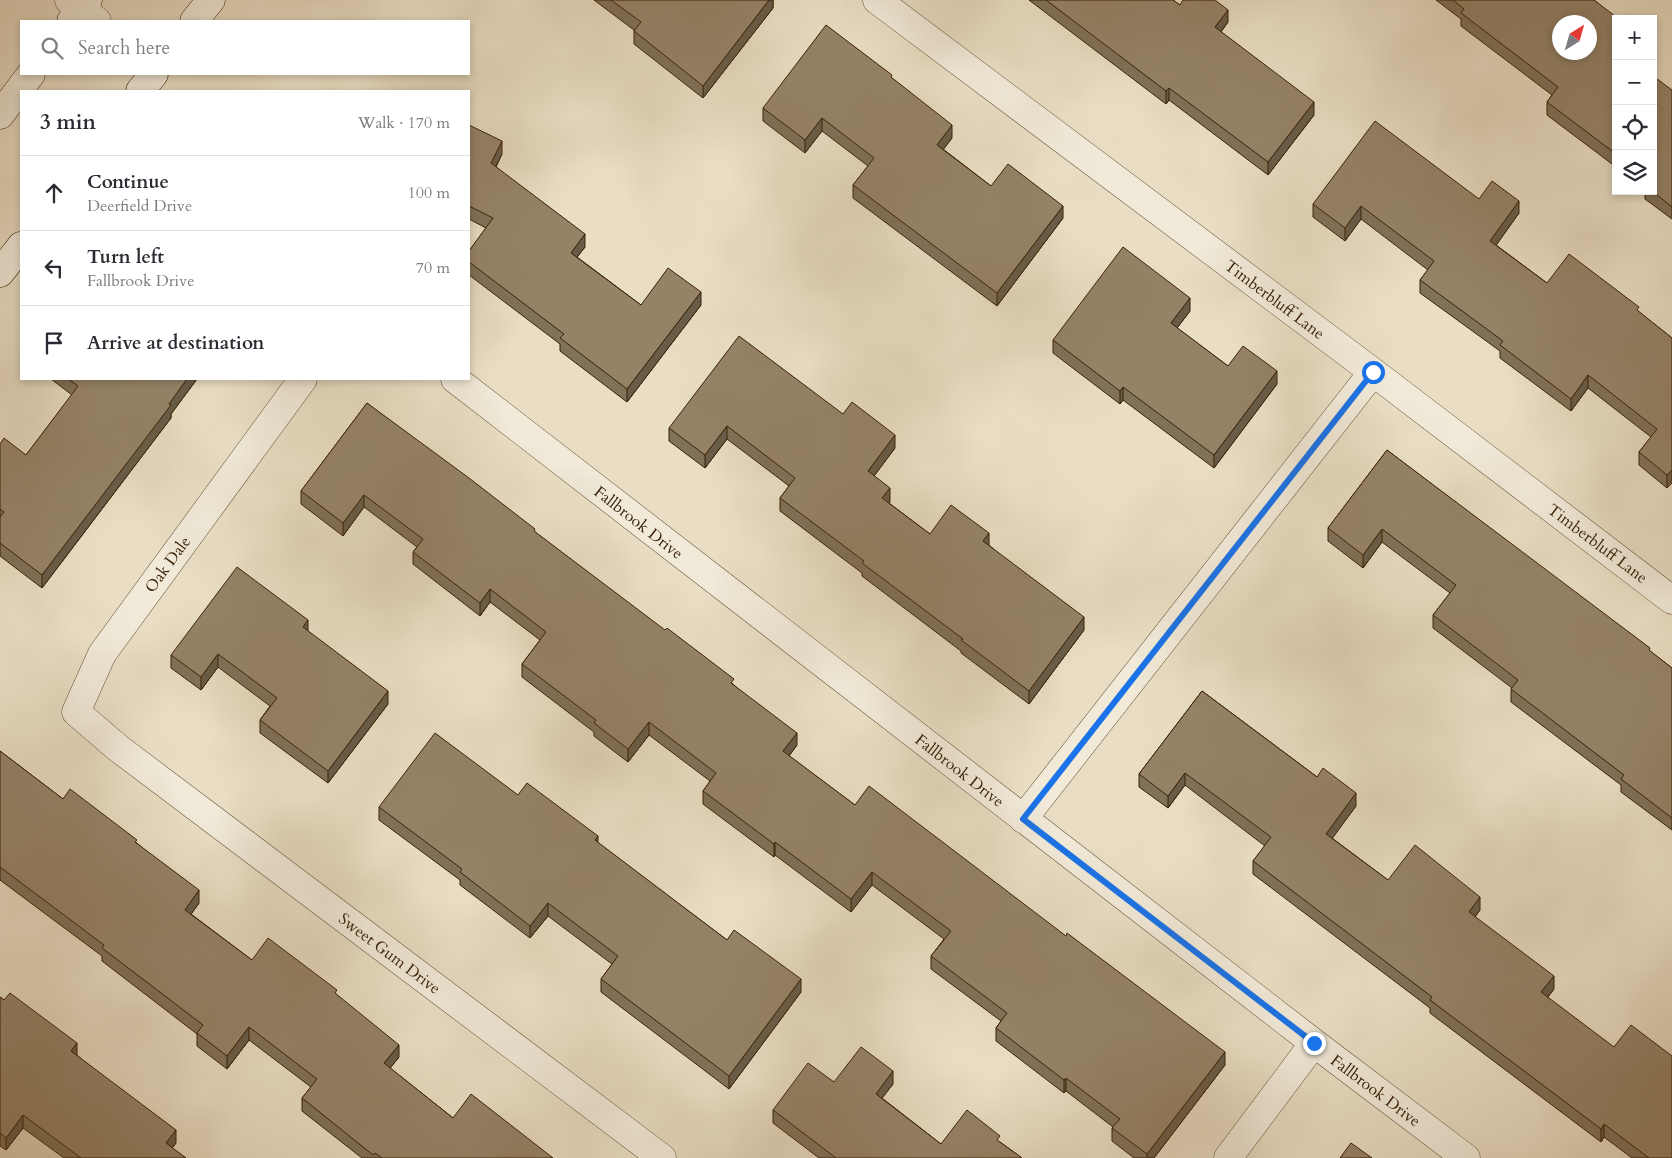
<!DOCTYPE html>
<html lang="en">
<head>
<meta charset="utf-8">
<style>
  :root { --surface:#fff; --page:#f7f7f7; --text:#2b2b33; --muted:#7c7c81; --line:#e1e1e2 }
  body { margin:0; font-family:Cardo,serif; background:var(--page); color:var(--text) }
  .controls { position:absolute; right:15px; top:15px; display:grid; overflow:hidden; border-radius:0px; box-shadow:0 2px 8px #0003 }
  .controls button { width:45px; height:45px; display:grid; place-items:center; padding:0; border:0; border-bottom:1px solid var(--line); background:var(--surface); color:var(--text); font:25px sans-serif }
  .compass { position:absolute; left:1552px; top:15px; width:45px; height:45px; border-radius:50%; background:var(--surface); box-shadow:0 2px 8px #0003; rotate:37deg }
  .stop { position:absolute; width:15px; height:15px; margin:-11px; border:4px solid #1a73e8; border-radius:50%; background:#fff }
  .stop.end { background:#1a73e8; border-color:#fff; box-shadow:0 1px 5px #0008 }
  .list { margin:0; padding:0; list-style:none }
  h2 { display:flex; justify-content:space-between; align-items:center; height:65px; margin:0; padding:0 20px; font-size:21px }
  h2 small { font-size:16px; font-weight:400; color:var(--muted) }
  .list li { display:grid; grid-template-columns:32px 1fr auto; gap:15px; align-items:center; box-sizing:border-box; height:75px; padding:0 20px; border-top:1px solid var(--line) }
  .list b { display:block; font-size:19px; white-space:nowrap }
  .list p { margin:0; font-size:16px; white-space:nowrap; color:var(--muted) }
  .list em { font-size:16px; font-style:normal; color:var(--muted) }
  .icon { flex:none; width:28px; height:28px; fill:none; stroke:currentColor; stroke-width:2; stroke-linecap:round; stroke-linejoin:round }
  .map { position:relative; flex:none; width:1672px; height:1158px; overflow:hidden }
  .search { position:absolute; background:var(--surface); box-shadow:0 2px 8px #0003; left:20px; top:20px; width:450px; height:55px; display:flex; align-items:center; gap:12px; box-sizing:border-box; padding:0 18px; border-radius:0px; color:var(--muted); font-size:19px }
  .panel { position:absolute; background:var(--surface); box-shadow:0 2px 8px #0003; left:20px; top:90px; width:450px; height:290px; border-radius:0px }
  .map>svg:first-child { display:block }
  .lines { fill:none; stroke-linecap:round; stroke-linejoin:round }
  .minor-casing { stroke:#655035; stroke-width:29 }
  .secondary-casing { stroke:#392105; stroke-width:29 }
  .minor { stroke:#f1ead9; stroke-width:28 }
  .secondary { stroke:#f1ead9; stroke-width:28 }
  .wall { fill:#807159; stroke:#392105 }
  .shaded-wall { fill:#685c49; stroke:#392105 }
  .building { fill:#958368; stroke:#392105; fill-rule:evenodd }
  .route { stroke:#1a73e8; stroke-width:6 }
  .labels { text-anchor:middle; stroke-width:4; stroke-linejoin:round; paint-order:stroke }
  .street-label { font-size:16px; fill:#392105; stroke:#f1ead9 }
</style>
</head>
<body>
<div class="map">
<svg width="1672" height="1158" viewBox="0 0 1672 1158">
  <rect width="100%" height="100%" fill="#e9dec4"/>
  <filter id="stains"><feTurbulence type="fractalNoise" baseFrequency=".004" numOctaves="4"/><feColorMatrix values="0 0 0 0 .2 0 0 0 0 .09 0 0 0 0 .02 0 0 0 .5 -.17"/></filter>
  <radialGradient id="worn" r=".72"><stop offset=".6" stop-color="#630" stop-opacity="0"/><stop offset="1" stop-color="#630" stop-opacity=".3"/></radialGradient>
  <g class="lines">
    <defs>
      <path id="minor" d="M69 0 97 21
        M877 0 1373 372 1672 600
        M303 379 102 654 76 712 118 748 662 1158
        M455 379 1314 1043 1466 1158
        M1023 819 1373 372
        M1228 1158 1314 1043"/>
      <path id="secondary" d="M71 21 88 0
        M194 21 211 0
        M140 91 154 74
        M0 115 31 74
        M0 273 21 246"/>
    </defs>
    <!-- minor casing -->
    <use href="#minor" class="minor-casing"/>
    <!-- secondary casing -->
    <use href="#secondary" class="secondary-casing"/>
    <!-- minor -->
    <use href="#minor" class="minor"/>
    <!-- secondary -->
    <use href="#secondary" class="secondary"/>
  </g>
  <!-- wall -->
  <path class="wall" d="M594 0H773V8L703 98 634 44V30Z
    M1029 0H1173L1180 5 1228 22 1221 32 1314 115 1268 175 1169 100 1166 104Z
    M1436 0H1594L1616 19V167L1547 115V102L1552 95 1461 26V19Z
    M892 78 952 138 943 149 991 186 1063 218 997 306 853 198V185L868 166 822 131 805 153 763 121V108Z
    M1672 90V219L1645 199V191H1653Z
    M469 125 502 154 496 167 585 247 577 257 641 305H701L627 402 560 351V344L469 275V251L486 228 469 219Z
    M1479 199 1519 213 1496 245 1547 283 1639 312 1672 338V483L1667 488 1639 465V452L1651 437 1588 388 1571 411 1500 358V351L1420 293V280L1428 270 1361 219 1345 241 1313 217V204Z
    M1190 311 1177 328 1228 366 1277 384 1214 468 1123 400 1120 404 1053 353V340Z
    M51 379H197L171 414V418L42 588 0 556V444L26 455 72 395Z
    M367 403 734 685 797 745 789 756 855 805 1225 1065 1154 1158H1134L1112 1141V1128L1113 1127 1066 1091 1064 1093 996 1041V1028L1001 1021 931 969V956L944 939 872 885 851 912 775 855 774 857 703 804V791L710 781 649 735 628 762 594 736V732L522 677V664L540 640 490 602 480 616 413 564V552L417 547 364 507 343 536 301 504V491Z
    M843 414 895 448 874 476 890 501 889 503 930 534 989 545 1084 630 1029 704 961 653V651L862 576V573L780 511V498L789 486 727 439 705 468 669 441V428Z
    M1387 450 1672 668V830L1621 792V785L1511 702V689L1512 688 1433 628V615L1450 593 1382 542 1363 568 1328 541V528Z
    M308 631 388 704 328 783 260 733V720L270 706 218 667 201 690 171 668V655Z
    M1202 691 1356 806 1332 838 1388 880 1480 910 1475 917 1554 989 1548 997 1672 1158H1632L1604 1137 1601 1142 1430 1013V1008L1253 874V861L1265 846 1185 785 1168 808 1139 787V774Z
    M0 751 63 799 137 843 199 903 191 914 252 960 337 995 399 1057 390 1068 453 1118 553 1158H362L302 1111V1098L311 1087 249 1040 227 1069 197 1046V1034L102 961V956L0 880Z
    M518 795 598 843 727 940 801 992 729 1089 601 992V979L612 964 548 916 530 938 460 885V880L379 820V807Z
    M0 997 77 1055 176 1143 172 1148 186 1158H64L23 1128 6 1150 0 1146Z
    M834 1082 893 1084 882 1098 941 1144 1000 1142 1022 1158H819L773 1123V1110Z"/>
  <!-- shaded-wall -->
  <path class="shaded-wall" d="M769 0H773V8L703 98V86Z
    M1228 10V22L1215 40V27Z
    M1169 88V100L1166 104V91Z
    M1314 102V115L1268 175V162Z
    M822 118V131L805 153V140Z
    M952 125V138L937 158V145Z
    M502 141V154L491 176V163Z
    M1519 201V213L1490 254V241Z
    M1063 206V218L997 306V293Z
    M1361 206V219L1345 241V228Z
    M585 234V247L571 265V253Z
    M701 292V305L627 402V389Z
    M1190 298V311L1171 336V323Z
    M1277 371V384L1214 468V455Z
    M1588 375V388L1571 411V399Z
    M187 379H197L171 414V418L42 588V575Z
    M1123 387V400L1120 404V391Z
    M727 426V439L705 468V455Z
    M895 435V448L868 484V471Z
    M1672 470V483L1667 488V475Z
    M890 488V501L882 511V498Z
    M364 495V507L343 536V523Z
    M1382 529V542L1363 568V555Z
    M989 533V546L983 541Z
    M490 589V602L480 616V603Z
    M1084 617V630L1029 704V691Z
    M308 620V633L303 627Z
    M218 654V667L201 690V677Z
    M388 691V704L328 783V771Z
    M649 722V735L628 762V749Z
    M797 733V745L783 764V751Z
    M1185 773V785L1168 808V796Z
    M1356 793V806L1326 847V834Z
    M598 836V849L595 840Z
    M775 842V855L774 857V844Z
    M872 872V885L851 912V899Z
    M199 890V903L185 923V910Z
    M1480 897V910L1469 925V912Z
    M548 903V916L530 938V926Z
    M1554 976V989L1541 1005V992Z
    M801 979V992L729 1089V1076Z
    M249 1027V1040L227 1069V1056Z
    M77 1043V1056L71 1051Z
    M399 1045V1057L384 1076V1063Z
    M1225 1052V1065L1154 1158H1147V1154Z
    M893 1071V1084L876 1106V1094Z
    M1066 1078V1091L1064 1093V1080Z
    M23 1115V1128L6 1150V1138Z
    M1604 1124V1137L1601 1142V1129Z
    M176 1130V1143L166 1156V1143Z"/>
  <!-- building -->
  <path class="building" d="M611 0H769L703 86 634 31 641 22Z
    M1046 0H1173L1180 5 1183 0H1215L1228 10 1215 27 1314 102 1268 162 1169 88 1166 91Z
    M1453 0H1594L1619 19H1616V154L1547 102 1558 87 1461 13 1464 9ZM1560 22H1590V52H1560Z
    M826 25 892 75 891 77 952 125 937 145 991 186 1008 164 1063 206 997 293 853 185 874 158 822 118 805 140 763 108Z
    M1653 76 1672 90V207L1652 191H1653Z
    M1375 121 1479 199 1492 181 1519 201 1490 241 1547 283 1569 254 1639 307 1637 310 1672 338V470L1667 475 1639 452 1657 429 1588 375 1571 399 1500 345 1503 341 1420 280 1434 261 1361 206 1345 228 1313 204Z
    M469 125 502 141 491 163 585 234 571 253 641 305 668 268 701 292 627 389 560 338 564 334 469 262V251L493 218 469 206Z
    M1123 247 1190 298 1171 323 1228 366 1243 346 1277 371 1214 455 1123 387 1120 391 1053 340Z
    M739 336 843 414 852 402 895 435 868 471 890 488 882 498 930 534 951 505 989 533 983 541 1084 617 1029 691 961 640 963 639 862 563 864 561 780 498 795 478 727 426 705 455 669 428Z
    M68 379H187L169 404 171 405 42 575 0 543V517L4 512 0 509V444L4 438 26 455 78 386Z
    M367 403 469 478 535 529 534 531 665 630 667 628 734 679 731 683 797 733 783 751 855 805 869 786 1066 936 1067 933 1225 1052 1147 1154 1112 1128 1120 1119 1066 1078 1064 1080 996 1028 1007 1013 931 956 951 931 872 872 851 899 775 842 774 844 703 791 716 773 649 722 628 749 594 723 596 720 522 664 546 632 490 589 480 603 413 552 423 539 364 495 343 523 301 491Z
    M1387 450 1650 648 1649 650 1672 668V818L1621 779 1624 775 1511 689 1518 680 1433 615 1456 585 1382 529 1363 555 1328 528Z
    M237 567 308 620 303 627 388 691 328 771 260 720 277 698 218 654 201 677 171 655Z
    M1202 691 1317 777 1323 768 1356 793 1326 834 1388 880 1415 845 1480 897 1469 912 1554 976 1541 992 1614 1047 1631 1025 1672 1056V1158H1649L1604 1124 1601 1129 1430 1000 1432 997 1253 861 1271 837 1185 773 1168 796 1139 774Z
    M435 733 518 795 527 783 598 836 595 840 727 940 734 930 801 979 729 1076 601 979 618 956 548 903 530 926 460 872 462 869 379 807Z
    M0 751 63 799 70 789 137 840 135 842 199 890 185 910 252 960 268 938 337 990 335 993 399 1045 384 1063 453 1118 471 1094 553 1158H382L375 1153 373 1155 302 1098 317 1079 249 1027 227 1056 197 1033 203 1025 102 948 104 945 0 867Z
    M10 993 77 1043 71 1051 176 1130 166 1143 186 1158H81L23 1115 6 1138 0 1133V997L4 1000Z
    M861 1047 893 1071 876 1094 941 1144 967 1110 1000 1136 997 1140 1022 1158H836L773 1110 808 1063 834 1082Z
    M1351 1143 1372 1158H1340Z"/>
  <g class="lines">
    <!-- route -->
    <path class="route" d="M1314 1043 1023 819 1373 372"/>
  </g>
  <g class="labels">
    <!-- street labels -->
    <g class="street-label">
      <text transform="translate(1275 299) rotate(37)" y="6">Timberbluff Lane</text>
      <text transform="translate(639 522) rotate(38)" y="6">Fallbrook Drive</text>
      <text transform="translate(1598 543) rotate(37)" y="6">Timberbluff Lane</text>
      <text transform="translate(167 564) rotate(-54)" y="6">Oak Dale</text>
      <text transform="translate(960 770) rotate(38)" y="6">Fallbrook Drive</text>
      <text transform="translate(390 953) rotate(37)" y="6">Sweet Gum Drive</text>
      <text transform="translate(1376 1090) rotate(37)" y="6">Fallbrook Drive</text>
    </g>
  </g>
  <rect width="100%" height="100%" filter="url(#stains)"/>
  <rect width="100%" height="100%" fill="url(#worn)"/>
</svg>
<div class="controls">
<button>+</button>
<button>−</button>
<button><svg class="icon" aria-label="locate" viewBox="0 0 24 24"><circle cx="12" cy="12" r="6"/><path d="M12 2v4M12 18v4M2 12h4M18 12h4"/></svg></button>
<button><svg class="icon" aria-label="layers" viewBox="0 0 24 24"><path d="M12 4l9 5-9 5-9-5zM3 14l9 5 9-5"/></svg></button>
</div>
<svg class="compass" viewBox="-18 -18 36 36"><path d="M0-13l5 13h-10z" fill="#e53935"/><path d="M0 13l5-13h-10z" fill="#7c7c81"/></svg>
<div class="stop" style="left:1373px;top:372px"></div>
<div class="stop end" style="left:1314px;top:1043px"></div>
<div class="search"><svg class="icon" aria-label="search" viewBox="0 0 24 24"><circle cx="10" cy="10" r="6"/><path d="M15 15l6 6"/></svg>Search here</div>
<section class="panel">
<h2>3 min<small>Walk · 170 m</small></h2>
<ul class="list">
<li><svg class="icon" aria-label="ahead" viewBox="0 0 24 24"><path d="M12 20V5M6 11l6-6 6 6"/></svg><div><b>Continue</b><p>Deerfield Drive</p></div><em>100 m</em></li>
<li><svg class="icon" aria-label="left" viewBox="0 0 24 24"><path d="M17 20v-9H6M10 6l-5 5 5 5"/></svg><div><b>Turn left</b><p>Fallbrook Drive</p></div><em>70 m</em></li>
<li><svg class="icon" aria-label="arrive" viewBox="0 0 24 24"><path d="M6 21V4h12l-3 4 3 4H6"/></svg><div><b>Arrive at destination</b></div></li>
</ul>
</section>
</div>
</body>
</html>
